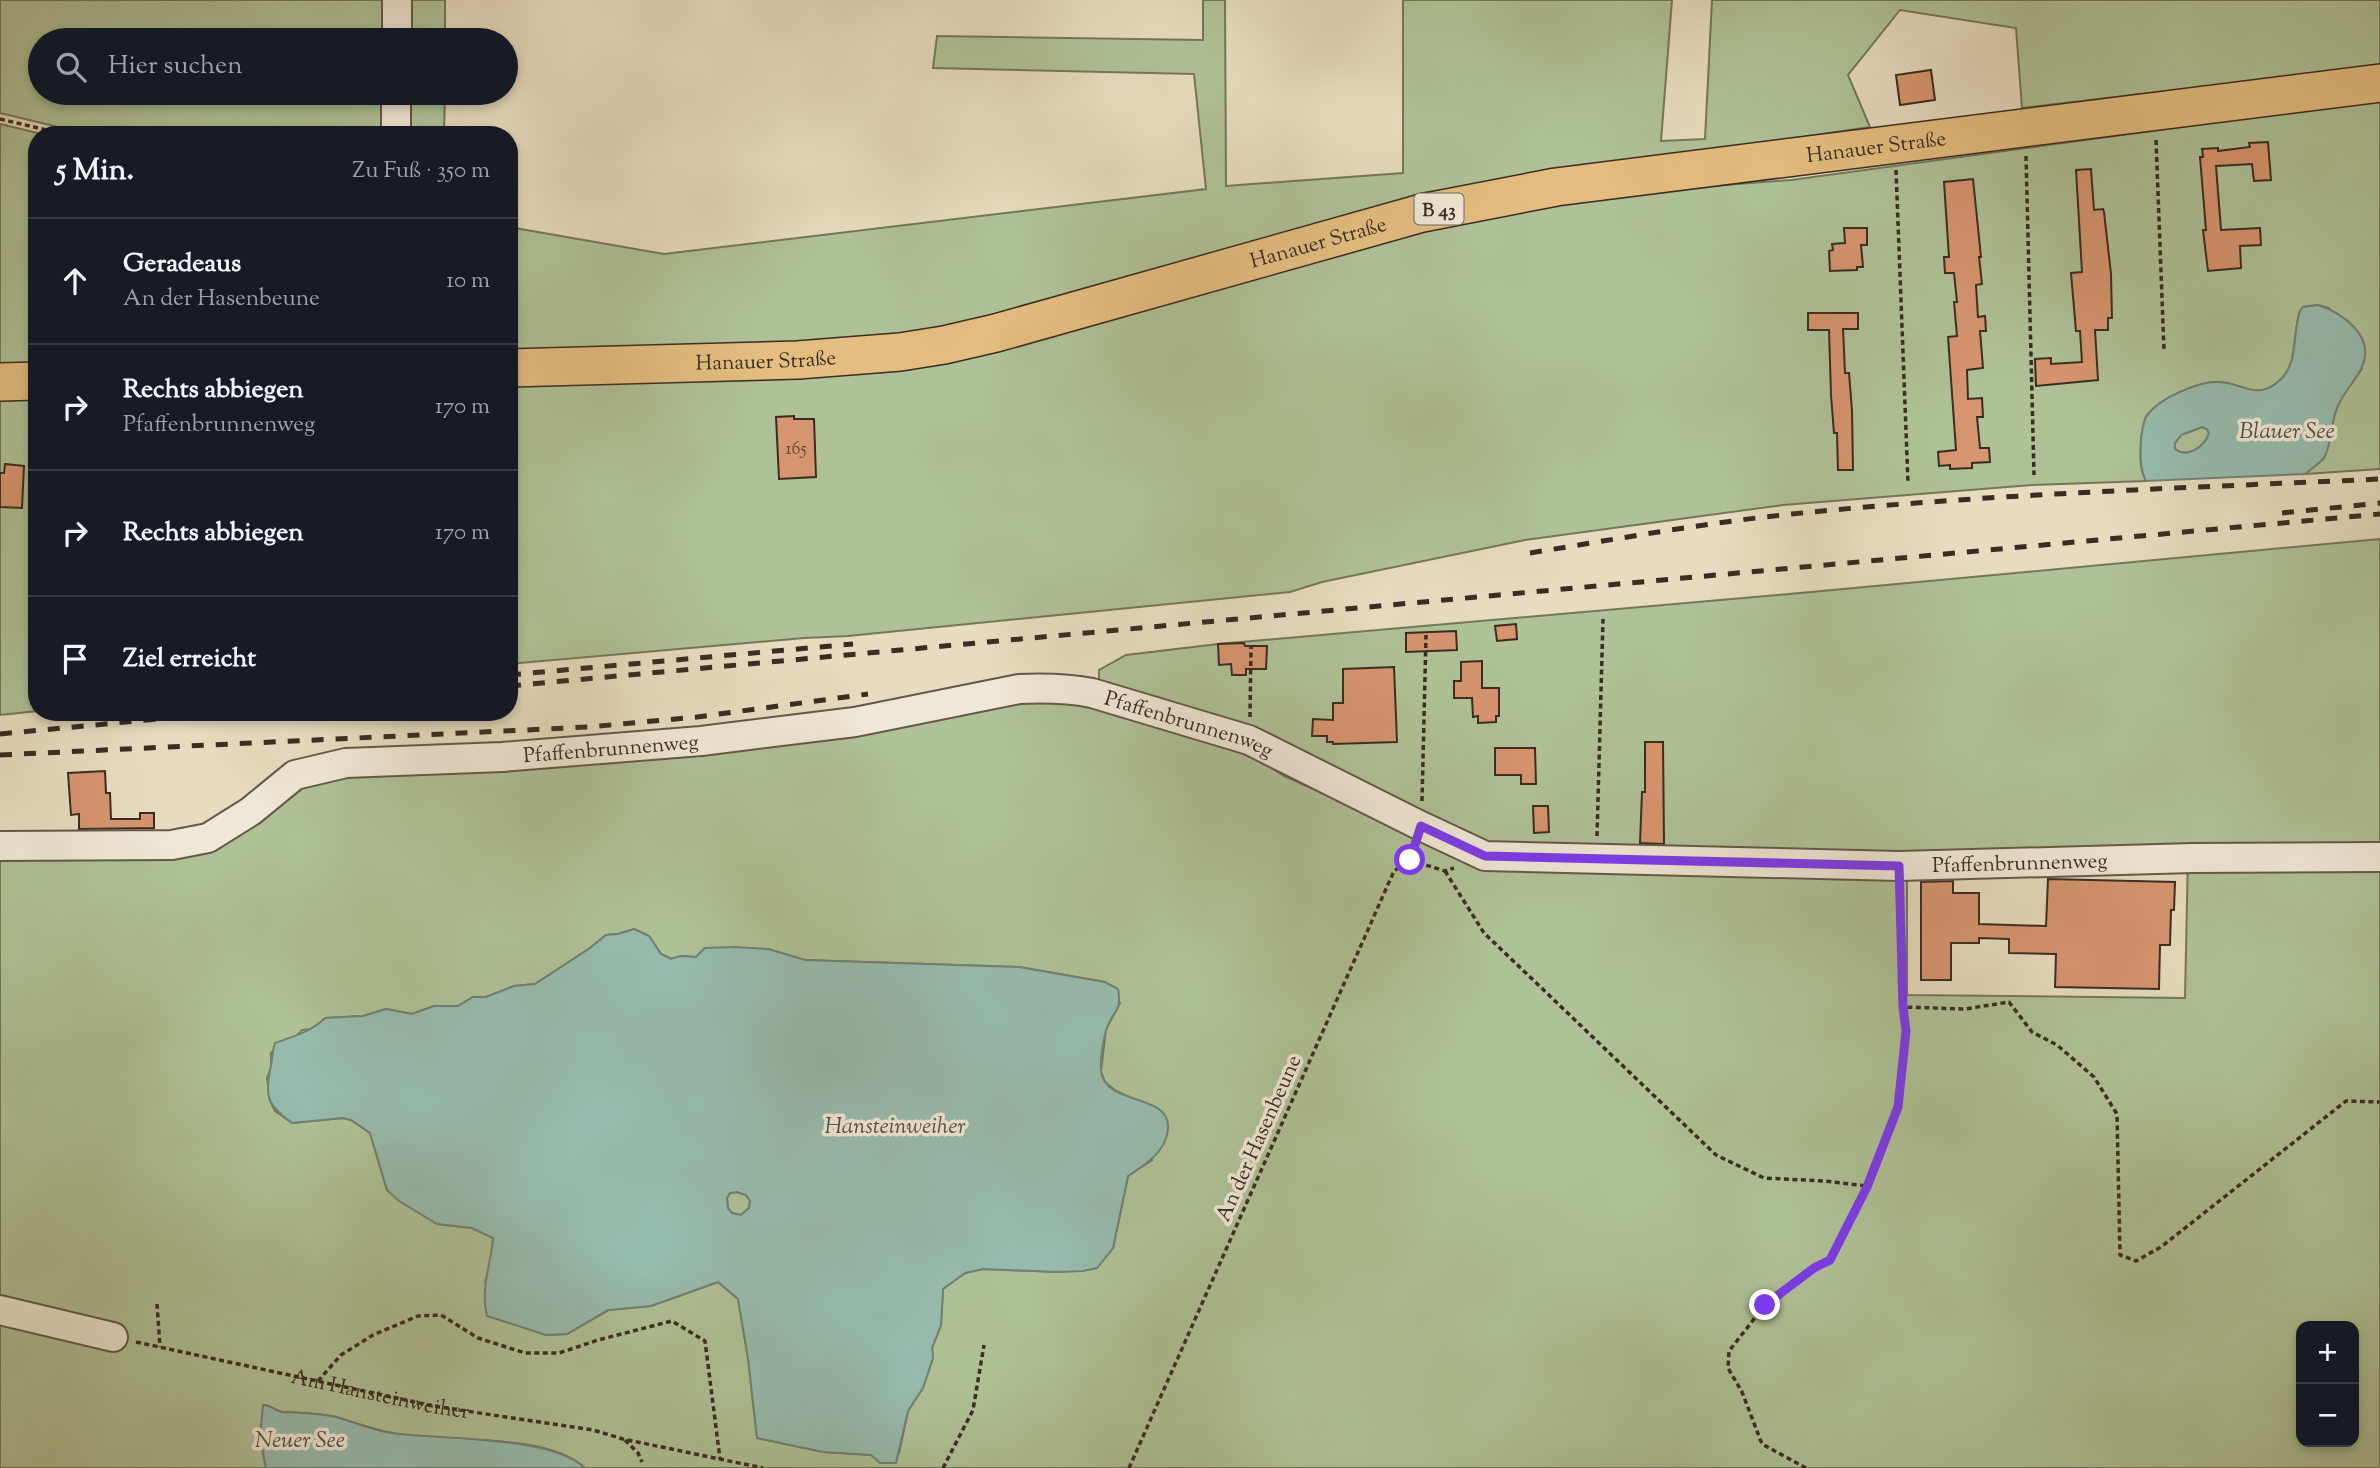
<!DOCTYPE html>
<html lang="de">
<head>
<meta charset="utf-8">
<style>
  :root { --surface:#171b24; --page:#20242c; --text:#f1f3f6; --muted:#9ea1a6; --line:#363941 }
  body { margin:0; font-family:"Sorts Mill Goudy",serif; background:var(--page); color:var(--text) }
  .controls { position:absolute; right:21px; bottom:21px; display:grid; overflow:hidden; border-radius:14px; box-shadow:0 4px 10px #0003 }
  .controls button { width:63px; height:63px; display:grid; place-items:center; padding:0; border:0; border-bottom:2px solid var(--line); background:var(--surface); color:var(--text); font:35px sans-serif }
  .stop { position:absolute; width:21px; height:21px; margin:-16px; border:5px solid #7c3aed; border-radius:50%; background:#fff }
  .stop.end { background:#7c3aed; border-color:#fff; box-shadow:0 2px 7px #0008 }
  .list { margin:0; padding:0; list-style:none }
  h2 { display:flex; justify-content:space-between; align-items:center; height:91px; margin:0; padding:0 28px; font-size:30px }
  h2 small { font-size:23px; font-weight:400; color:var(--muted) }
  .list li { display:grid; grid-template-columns:46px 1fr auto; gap:21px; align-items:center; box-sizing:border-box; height:126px; padding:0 28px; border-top:2px solid var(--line) }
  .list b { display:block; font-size:26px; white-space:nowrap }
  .list p { margin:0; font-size:23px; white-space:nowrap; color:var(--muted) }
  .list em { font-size:23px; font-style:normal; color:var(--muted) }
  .icon { flex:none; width:38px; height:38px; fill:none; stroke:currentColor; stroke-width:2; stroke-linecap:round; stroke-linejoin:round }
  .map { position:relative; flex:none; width:2380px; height:1468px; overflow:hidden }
  .search { position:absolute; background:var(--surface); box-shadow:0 4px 10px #0003; left:28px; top:28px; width:490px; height:77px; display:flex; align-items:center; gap:18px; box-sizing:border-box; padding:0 24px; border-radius:38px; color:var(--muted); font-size:26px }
  .panel { position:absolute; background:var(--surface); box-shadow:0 4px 10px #0003; left:28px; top:126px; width:490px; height:595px; border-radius:28px }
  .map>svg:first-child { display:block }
  .green { fill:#afc297; stroke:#74775c; stroke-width:2; fill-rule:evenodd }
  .water { fill:#97bcae; stroke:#728276; stroke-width:2; fill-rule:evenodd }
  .building { fill:#d7956f; stroke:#3a2c22; stroke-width:2 }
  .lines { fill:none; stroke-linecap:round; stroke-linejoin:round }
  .minor-casing { stroke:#65584a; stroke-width:32 }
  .major-casing { stroke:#3a2c22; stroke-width:40 }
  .path { stroke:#3a2c22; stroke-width:3.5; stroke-dasharray:5 3.5; stroke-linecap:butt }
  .minor { stroke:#efe8d6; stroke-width:28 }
  .major { stroke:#e4be80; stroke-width:37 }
  .rail { stroke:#3a2c22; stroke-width:5; stroke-dasharray:12 12; stroke-linecap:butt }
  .route { stroke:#7c3aed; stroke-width:9 }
  .labels { text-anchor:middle; stroke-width:7; stroke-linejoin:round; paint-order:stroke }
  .number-label { font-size:18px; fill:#614635 }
  .shield { fill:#efe8d6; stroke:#706458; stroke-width:2 }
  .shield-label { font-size:19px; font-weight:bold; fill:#3a2c22 }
  .street-label { font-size:21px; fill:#3a2c22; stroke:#efe8d6 }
  .water-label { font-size:23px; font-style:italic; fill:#515045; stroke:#efe8d6 }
</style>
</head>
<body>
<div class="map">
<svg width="2380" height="1468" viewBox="0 0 2380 1468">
  <rect width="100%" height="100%" fill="#e7dcc0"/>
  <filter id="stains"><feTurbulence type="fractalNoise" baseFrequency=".00286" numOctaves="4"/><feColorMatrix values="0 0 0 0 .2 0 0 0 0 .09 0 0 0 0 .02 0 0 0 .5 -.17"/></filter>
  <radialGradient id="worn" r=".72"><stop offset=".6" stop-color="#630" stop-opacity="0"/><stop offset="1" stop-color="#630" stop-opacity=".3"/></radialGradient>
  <!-- green -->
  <path class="green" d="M0 0H389L390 40H40V93H391V135H91L0 113Z
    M405 0H445V40H404Z
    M1203 0H1225L1226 186 1403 173V0H1672L1661 141 1705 139 1712 0H2380V66L2022 108 2016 28 1900 10 1848 75 1870 127 1422 193 1226 253 933 332 850 342 509 351V227L664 254 1206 189 1194 74 933 68 937 36 1203 40Z
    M404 93H445L444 135H404Z
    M2380 100V469L2305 474 2324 458 2334 415 2342 396 2362 369 2329 308 2318 305 2303 307 2300 311C2292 334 2299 364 2279 381 2257 401 2243 383 2219 382 2199 381 2161 398 2148 414 2143 420 2142 432 2141 439 2140 455 2139 467 2146 481L2032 485 1783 505 1525 540 1322 582 1290 592 848 636 804 638 509 664V383L799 374 1435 223 1537 206 1673 189 1791 180Z
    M0 124 46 135H37V363L0 364Z
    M37 399V711L0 715V401Z
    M2202 427 2207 429 2209 433C2205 446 2188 459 2175 449V443L2181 435Z
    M2380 539V1468H585C544 1430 440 1445 387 1432 370 1428 353 1422 336 1417 318 1413 301 1413 283 1412 275 1411 271 1405 264 1405L260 1437 266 1468H0V854L175 851 291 788 320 777 1042 693 1228 739 1284 776 1475 860 1907 876V995L2185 998 2188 855H1676L1489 845 1099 685V670L1126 655 1218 644 1811 592ZM634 929 649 936 661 954 671 959 681 956 696 957 705 948 768 949 805 960 1019 967 1105 982 1120 1003 1106 1029 1101 1072 1105 1082 1116 1091 1134 1099 1152 1160 1128 1176 1113 1248 1097 1267 1058 1272 983 1269 965 1273 943 1289 941 1325 932 1348 933 1358 923 1387 908 1411 899 1453 871 1455 823 1452 757 1438 748 1358 738 1299 718 1282 651 1306 609 1310 567 1334 546 1335 518 1325 485 1282 491 1262 493 1238 472 1228 437 1224 387 1190 370 1133 351 1120 343 1118 292 1123 275 1111 270 1101 267 1078 271 1068V1053L286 1039 295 1038 302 1030 314 1029 325 1018 363 1016 386 1009 412 1014 434 1006H458L473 997H486L514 986 535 984 590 948 606 935 618 934ZM2301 1326H2354V1442H2301Z
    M737 1192 746 1195 750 1201 749 1208 741 1215 732 1213 728 1208 727 1198 730 1193Z"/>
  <!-- water -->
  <path class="water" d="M2318 305C2343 313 2376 337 2362 367 2355 382 2344 391 2337 408 2331 423 2332 441 2325 456 2321 463 2311 469 2305 474L2146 481C2139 467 2141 455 2141 439 2142 432 2143 420 2148 414 2161 398 2198 381 2219 382 2243 383 2257 401 2279 381 2299 364 2292 334 2300 311L2303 307ZM2202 427 2207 429 2209 433C2205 446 2188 459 2175 449V443L2181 435Z
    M634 929 649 936 661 954 671 959 681 956 696 957 705 948 735 947 768 949 805 960 1019 967 1105 982 1118 989C1122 1011 1114 1009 1107 1028 1103 1039 1100 1059 1101 1071 1105 1107 1171 1092 1168 1129 1166 1152 1146 1164 1128 1176L1113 1248 1097 1268 1083 1271 1058 1272 983 1269 965 1273 943 1289 941 1325 932 1348 933 1358 923 1388 908 1411 896 1463H880L871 1455 823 1452 757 1438 748 1358 738 1299 718 1282 651 1306 608 1310 567 1334 546 1335 487 1316C480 1289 491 1265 493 1238L472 1228 437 1224 399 1201 387 1190 370 1133 351 1120 343 1118 292 1123C266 1104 265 1097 271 1065 273 1057 272 1051 275 1043 294 1036 311 1032 325 1018L363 1016 386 1009 412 1014 434 1006H458L473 997H486L514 986 535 984 590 948 606 935 618 934ZM737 1192 746 1195 750 1201 749 1208 741 1215 732 1213 728 1208 727 1198 730 1193Z
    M263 1405C271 1405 275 1411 282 1412 300 1413 318 1413 336 1417 354 1422 373 1431 392 1433 441 1440 549 1435 585 1468H266L260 1437Z"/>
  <!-- building -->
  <path class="building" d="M1931 70 1935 100 1900 105 1896 75Z
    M2268 142 2271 180 2254 181 2252 164 2216 166 2221 230 2260 228 2261 245 2240 246 2241 268 2208 271 2203 230H2206L2200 157H2203L2202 149 2218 148V151L2250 147 2249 143Z
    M2091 169 2094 210 2103 209 2104 212 2111 274 2112 318H2108V330H2095L2098 380 2036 386 2035 359 2051 358V364L2082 362 2080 331H2076L2071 273 2082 272 2076 170Z
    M1973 179 1981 257H1979L1982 284 1976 285 1978 317 1985 316 1986 331H1980L1983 368 1967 370 1968 399 1982 398 1983 417H1977L1980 448H1989L1990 462 1972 463V468L1950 469V465L1939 466 1938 452 1956 450 1948 337 1957 336 1954 302H1957L1954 273H1945L1944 257H1949L1944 182Z
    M1844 228H1867V245H1861L1863 267H1857V270L1830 271 1829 251 1833 250 1832 244 1845 243Z
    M1808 313H1858V329H1843L1845 373H1849L1852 411 1853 470H1838L1837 433H1834L1831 395 1829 330H1808Z
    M794 416V419H814L816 477 779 479 776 417Z
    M5 464 24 466 22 508 0 507V473H4Z
    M1516 624 1517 639 1497 641 1495 626Z
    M1456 631 1457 650 1406 652V633Z
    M1244 643 1245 646H1267L1266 669H1246V675H1232L1231 664 1219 665 1218 644Z
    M1482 661V688H1499V716H1496V722L1478 723V716L1473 717 1472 698H1454V681H1461V662Z
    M1394 667 1397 742 1333 744V742H1327V736H1312L1313 719 1333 720V703H1343V669Z
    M1645 742H1663L1664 844 1640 843 1642 792H1645Z
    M1495 748H1535L1536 784H1521V775H1495Z
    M105 771 106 793H110L111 819H140V813H154V828L79 829V814L71 815 68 773Z
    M1533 806H1548L1549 832 1534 833Z
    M2048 879 2175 882 2174 910H2171L2170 945H2160L2159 989 2055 987 2056 954 2009 953V939L1979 938V943H1951V980H1921V882L1953 881V893H1979V924L2046 926Z"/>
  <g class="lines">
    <defs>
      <g id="minor">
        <path d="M397 40V0"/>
        <path d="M396 135V93"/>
        <path id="s2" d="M0 846 172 845 208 838 251 811 295 775 346 763 502 757 701 741 855 722 1019 689C1044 688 1067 688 1092 693L1249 740 1421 826 1485 856 1899 866 2193 858 2380 857"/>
        <path d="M0 1310 113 1337"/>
      </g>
      <g id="major">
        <path id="s3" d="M509 368 798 360 900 352 944 345 996 333 1422 213 1556 187 2380 83"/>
        <path d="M0 382 37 381"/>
      </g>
    </defs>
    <!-- minor casing -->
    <use href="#minor" class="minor-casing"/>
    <!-- major casing -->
    <use href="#major" class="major-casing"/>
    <!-- path -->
    <g class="path">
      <path d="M0 119 68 135"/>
      <path d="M2156 140 2164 351"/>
      <path d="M2026 156 2034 475"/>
      <path d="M1896 170 1908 483"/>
      <path d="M1250 717 1251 647"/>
      <path d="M1422 801 1426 635"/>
      <path d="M1597 836 1603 619"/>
      <path d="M1410 860 1445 871 1454 868"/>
      <path d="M1445 871 1484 933 1716 1155 1764 1178 1824 1181 1867 1186"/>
      <path d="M1900 890 1903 1007"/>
      <path d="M157 1304 160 1347"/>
      <path id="s1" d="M136 1342 433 1406 593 1430 623 1439 763 1468"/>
      <path d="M318 1381 341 1355 373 1335 418 1316 441 1315 478 1338 525 1353H559L598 1340 672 1321 705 1341 720 1459"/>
      <path d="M625 1440 638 1453 642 1462"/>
      <path d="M943 1468 973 1410 984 1345"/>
      <path d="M1129 1468 1394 871 1410 860 1414 846"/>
      <path d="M1806 1468 1762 1444 1742 1392 1728 1368 1729 1351 1765 1305 1814 1268 1830 1260 1867 1187 1898 1107 1906 1031 1903 1007 1965 1009 2009 1002 2032 1032 2057 1045 2094 1077 2117 1114 2120 1255 2136 1261 2161 1247 2346 1101 2380 1102"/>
    </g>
    <!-- minor -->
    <use href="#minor" class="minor"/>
    <!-- major -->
    <use href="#major" class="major"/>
    <!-- rail -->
    <path class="rail" d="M2282 513 2380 503
      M1530 553C1617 539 1704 523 1792 514 1987 494 2184 488 2380 479
      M509 675 853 644
      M509 686 2380 514
      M0 734 231 712
      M0 755 588 727 697 717 868 694"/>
  </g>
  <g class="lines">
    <!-- route -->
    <path class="route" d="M1410 860 1421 826 1485 856 1899 866 1903 1007 1906 1031 1898 1107 1867 1187 1830 1260 1814 1268 1765 1305"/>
  </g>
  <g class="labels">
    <!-- number labels -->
    <g class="number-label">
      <text x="796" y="454">165</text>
    </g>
    <!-- shield labels -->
    <rect class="shield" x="1414.5" y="193.5" width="49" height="31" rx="5"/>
    <g class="shield-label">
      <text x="1439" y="216">B 43</text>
    </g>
    <!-- street labels -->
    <g class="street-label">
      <text dy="7" stroke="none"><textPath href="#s3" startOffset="1391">Hanauer Straße</textPath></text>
      <text dy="7" stroke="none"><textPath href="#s3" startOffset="824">Hanauer Straße</textPath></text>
      <text dy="7" stroke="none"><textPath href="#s3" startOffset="257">Hanauer Straße</textPath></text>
      <text dy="7" stroke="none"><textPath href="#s2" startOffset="1222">Pfaffenbrunnenweg</textPath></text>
      <text dy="7" stroke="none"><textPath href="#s2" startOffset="634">Pfaffenbrunnenweg</textPath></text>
      <text dy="7" stroke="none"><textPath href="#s2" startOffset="2082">Pfaffenbrunnenweg</textPath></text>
      <text transform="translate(1258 1138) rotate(-66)" y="7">An der Hasenbeune</text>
      <text dy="7" stroke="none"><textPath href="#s1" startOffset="250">Am Hansteinweiher</textPath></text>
    </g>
    <!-- water labels -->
    <g class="water-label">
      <text x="2287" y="438">Blauer See</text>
      <text x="895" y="1133">Hansteinweiher</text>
      <text x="300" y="1447">Neuer See</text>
    </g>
  </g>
  <rect width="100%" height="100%" filter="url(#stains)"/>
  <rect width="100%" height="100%" fill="url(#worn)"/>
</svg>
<div class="controls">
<button>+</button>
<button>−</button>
</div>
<div class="stop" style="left:1410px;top:860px"></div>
<div class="stop end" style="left:1765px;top:1305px"></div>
<div class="search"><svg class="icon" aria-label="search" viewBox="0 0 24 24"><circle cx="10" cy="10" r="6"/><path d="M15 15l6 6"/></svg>Hier suchen</div>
<section class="panel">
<h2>5 Min.<small>Zu Fuß · 350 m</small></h2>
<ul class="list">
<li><svg class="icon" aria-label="ahead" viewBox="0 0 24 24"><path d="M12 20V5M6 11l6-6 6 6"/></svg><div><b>Geradeaus</b><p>An der Hasenbeune</p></div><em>10 m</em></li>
<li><svg class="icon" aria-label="right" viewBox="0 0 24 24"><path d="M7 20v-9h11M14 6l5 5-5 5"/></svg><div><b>Rechts abbiegen</b><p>Pfaffenbrunnenweg</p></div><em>170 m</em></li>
<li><svg class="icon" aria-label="right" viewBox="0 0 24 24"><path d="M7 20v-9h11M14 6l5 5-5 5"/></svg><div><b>Rechts abbiegen</b></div><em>170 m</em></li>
<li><svg class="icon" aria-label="arrive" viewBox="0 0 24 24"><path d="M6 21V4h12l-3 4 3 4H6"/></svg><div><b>Ziel erreicht</b></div></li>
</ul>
</section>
</div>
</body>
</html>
